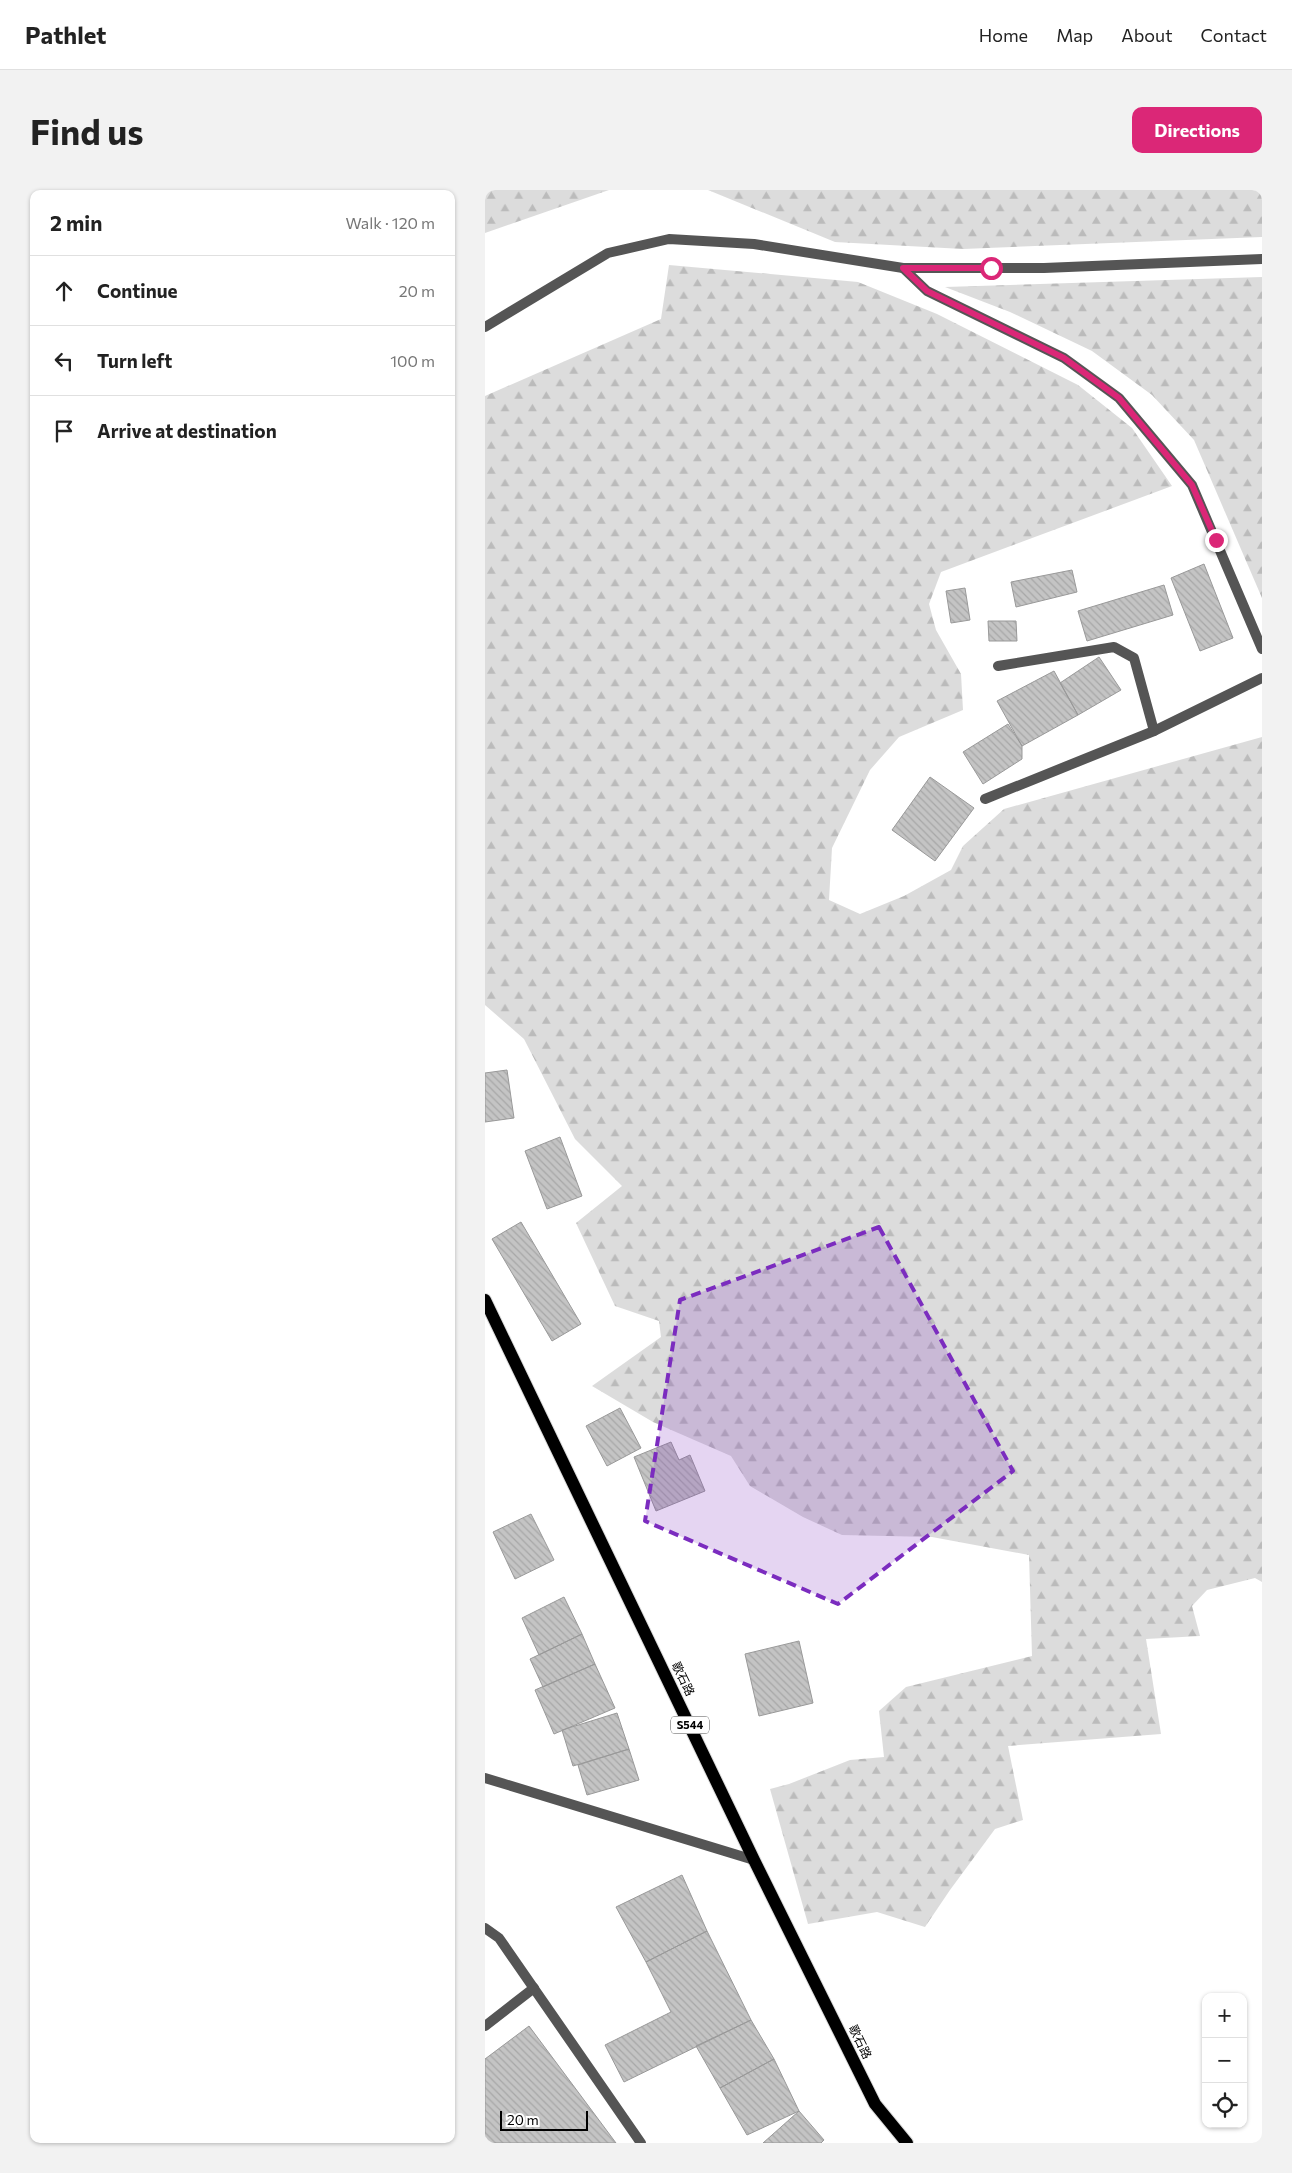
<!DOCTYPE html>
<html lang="en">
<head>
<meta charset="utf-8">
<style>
  :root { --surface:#fff; --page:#f2f2f2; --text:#222; --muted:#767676; --line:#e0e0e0; --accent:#db2777 }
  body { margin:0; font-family:Commissioner,"Noto Sans SC",sans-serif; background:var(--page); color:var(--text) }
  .controls { position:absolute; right:15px; bottom:15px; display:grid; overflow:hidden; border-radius:10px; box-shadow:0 1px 4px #0004 }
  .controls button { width:45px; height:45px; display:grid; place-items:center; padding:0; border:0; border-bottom:1px solid var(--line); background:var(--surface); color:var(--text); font:25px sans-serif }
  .scale { position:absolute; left:15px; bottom:12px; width:88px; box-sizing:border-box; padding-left:5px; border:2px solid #000; border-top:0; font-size:14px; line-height:18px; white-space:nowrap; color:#000; -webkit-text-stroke:4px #fff; paint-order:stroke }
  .stop { position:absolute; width:15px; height:15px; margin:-11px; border:4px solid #db2777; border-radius:50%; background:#fff }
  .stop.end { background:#db2777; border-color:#fff; box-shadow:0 1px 5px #0008 }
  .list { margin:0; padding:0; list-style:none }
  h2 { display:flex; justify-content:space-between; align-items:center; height:65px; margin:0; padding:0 20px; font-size:21px }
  h2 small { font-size:16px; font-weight:400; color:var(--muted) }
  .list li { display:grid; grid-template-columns:32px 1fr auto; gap:15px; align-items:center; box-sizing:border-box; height:70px; padding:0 20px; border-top:1px solid var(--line) }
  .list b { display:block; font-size:19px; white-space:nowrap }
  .list em { font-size:16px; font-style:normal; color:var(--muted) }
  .icon { flex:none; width:28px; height:28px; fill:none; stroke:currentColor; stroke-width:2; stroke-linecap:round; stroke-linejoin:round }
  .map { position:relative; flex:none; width:777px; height:1953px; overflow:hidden; border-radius:10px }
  header { display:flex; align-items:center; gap:30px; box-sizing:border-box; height:70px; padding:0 25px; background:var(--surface); border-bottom:1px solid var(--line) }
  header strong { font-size:24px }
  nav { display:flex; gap:28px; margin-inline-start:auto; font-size:18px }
  .intro { display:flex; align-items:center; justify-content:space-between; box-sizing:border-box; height:120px; padding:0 30px }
  h1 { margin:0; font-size:35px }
  .button { padding:12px 22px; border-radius:10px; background:var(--accent); color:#fff; font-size:18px; font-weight:700 }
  main { display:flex; gap:30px; padding:0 30px }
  aside { flex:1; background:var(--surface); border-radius:10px; box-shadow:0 1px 4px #0004 }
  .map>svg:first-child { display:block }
  .forest { fill:url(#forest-firs) }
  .building { fill:url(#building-back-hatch); stroke:#999 }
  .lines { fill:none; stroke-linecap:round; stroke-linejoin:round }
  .primary-casing { stroke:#dbdbdb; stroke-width:14 }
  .service { stroke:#555; stroke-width:10 }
  .minor { stroke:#555; stroke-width:10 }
  .primary { stroke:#000; stroke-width:12 }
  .route { stroke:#db2777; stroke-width:6 }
  .marked { fill:#7b2cbf; fill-opacity:0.2; stroke:#7b2cbf; stroke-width:4; stroke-dasharray:10 6; stroke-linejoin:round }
  .labels { text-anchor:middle; stroke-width:4; stroke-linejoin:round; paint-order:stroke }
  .shield { fill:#fff; stroke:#4c4c4c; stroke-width:1 }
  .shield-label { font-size:11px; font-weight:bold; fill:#000 }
  .street-label { font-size:12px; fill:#000; stroke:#fff }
</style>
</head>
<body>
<header>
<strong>Pathlet</strong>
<nav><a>Home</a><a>Map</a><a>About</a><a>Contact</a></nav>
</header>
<div class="intro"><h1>Find us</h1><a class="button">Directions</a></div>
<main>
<aside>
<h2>2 min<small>Walk · 120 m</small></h2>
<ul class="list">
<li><svg class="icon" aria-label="ahead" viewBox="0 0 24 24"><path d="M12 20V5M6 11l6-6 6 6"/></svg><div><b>Continue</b></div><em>20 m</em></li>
<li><svg class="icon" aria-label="left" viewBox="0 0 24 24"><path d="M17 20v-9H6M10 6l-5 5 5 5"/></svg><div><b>Turn left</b></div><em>100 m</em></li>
<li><svg class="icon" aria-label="arrive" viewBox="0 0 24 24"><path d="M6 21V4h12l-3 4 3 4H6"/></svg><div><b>Arrive at destination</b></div></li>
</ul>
</aside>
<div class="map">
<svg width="777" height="1953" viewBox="0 0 777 1953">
  <defs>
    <pattern id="forest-firs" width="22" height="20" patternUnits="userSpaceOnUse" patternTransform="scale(1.25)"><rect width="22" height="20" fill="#dcdcdc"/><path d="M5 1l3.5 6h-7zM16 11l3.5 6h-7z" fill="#bbb"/></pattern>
    <pattern id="building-back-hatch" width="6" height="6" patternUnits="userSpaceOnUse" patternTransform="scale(1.25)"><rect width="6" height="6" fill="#c4c4c4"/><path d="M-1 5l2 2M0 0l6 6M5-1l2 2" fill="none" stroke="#a7a7a7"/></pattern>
  </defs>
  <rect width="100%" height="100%" fill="#fff"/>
  <!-- forest -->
  <path class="forest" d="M0 0H124L0 43Z
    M223 0H777V47L478 59 350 52Z
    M184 75 373 92 452 124 593 195 647 238 687 296 456 382 444 414 451 440 476 484 478 520 414 547 385 580 347 658 344 710 375 724 419 706 466 680 478 656 519 619 777 547V1392L770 1388 722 1400 707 1416 715 1446 661 1449 676 1544 523 1556 538 1630 510 1639 465 1700 440 1737 392 1722 323 1734 285 1599 304 1594 365 1570 399 1567 394 1521 421 1497 547 1466 544 1365 447 1347 357 1345 318 1327 265 1296 246 1266 168 1232 107 1196 176 1147 174 1131 130 1116 91 1033 137 996 90 949 39 849 0 815V206L176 129Z
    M777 87V408L709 250 667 205 607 161 525 122 460 97Z"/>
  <!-- building -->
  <path class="building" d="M719 374 748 448 715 461 686 388Z
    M587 380 592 402 531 417 526 392Z
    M679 395 688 425 602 451 593 421Z
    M480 398 485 430 466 433 461 401Z
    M503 431H531L532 451H504Z
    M614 467 636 500 593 525 575 493Z
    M569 481 593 525 537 556 512 511Z
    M523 534 537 556V569L498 594 478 562Z
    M445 587 489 618 450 671 407 640Z
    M22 880 29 928 0 932V883Z
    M75 947 97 1006 62 1019 40 961Z
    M36 1032 96 1134 67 1151 7 1049Z
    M135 1218 156 1258 122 1276 101 1236Z
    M186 1252 194 1270 205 1265 220 1301 171 1321 149 1267Z
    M46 1324 69 1370 30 1389 8 1342Z
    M79 1407 97 1444 54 1465 37 1428Z
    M97 1444 110 1474 58 1497 45 1469Z
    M314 1451 328 1513 274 1526 260 1464Z
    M110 1474 130 1518 69 1544 50 1500Z
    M132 1523 144 1559 88 1576 77 1540Z
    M144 1559 154 1590 102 1605 93 1575Z
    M197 1685 222 1741 161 1772 131 1717Z
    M222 1741 266 1830 139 1892 120 1855 186 1822 161 1772Z
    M266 1830 289 1869 235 1898 211 1856Z
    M44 1836 131 1953H0V1869Z
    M289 1869 314 1921 262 1945 235 1898Z
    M314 1921 339 1950 336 1953H278Z"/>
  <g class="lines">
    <defs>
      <path id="primary" d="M0 1110 269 1670 390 1914 422 1953"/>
    </defs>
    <!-- primary casing -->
    <use href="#primary" class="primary-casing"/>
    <!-- service -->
    <path class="service" d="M418 78 442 101 579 168 634 208 707 295 777 459
      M500 609 669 541 777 488
      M0 1836 49 1798"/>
    <!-- minor -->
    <path class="minor" d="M0 137 123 63 184 49 269 54 418 78H559L777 69
      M513 476 629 457 649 468 669 541
      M0 1588 269 1670
      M0 1738 14 1748 156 1953"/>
    <!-- primary -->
    <use href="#primary" class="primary"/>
  </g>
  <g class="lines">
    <!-- route -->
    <path class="route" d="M506 78H418L442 101 579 168 634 208 707 295 731 350"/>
  </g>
  <!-- marked area -->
  <path class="marked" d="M394 1037 528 1281 353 1414 160 1331 195 1110Z"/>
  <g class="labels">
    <!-- shield labels -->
    <rect class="shield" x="186" y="1526.5" width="38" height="17" rx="4"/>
    <g class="shield-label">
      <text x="205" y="1539">S544</text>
    </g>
    <!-- street labels -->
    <g class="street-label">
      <text transform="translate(198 1489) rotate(64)" y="4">歌石路</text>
      <text transform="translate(375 1852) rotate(64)" y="4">歌石路</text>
    </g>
  </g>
</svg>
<div class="controls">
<button>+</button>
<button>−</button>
<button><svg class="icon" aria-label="locate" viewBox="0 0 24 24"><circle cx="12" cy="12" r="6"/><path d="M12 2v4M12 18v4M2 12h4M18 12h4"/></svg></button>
</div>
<div class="scale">20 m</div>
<div class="stop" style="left:506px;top:78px"></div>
<div class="stop end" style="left:731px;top:350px"></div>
</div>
</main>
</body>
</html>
